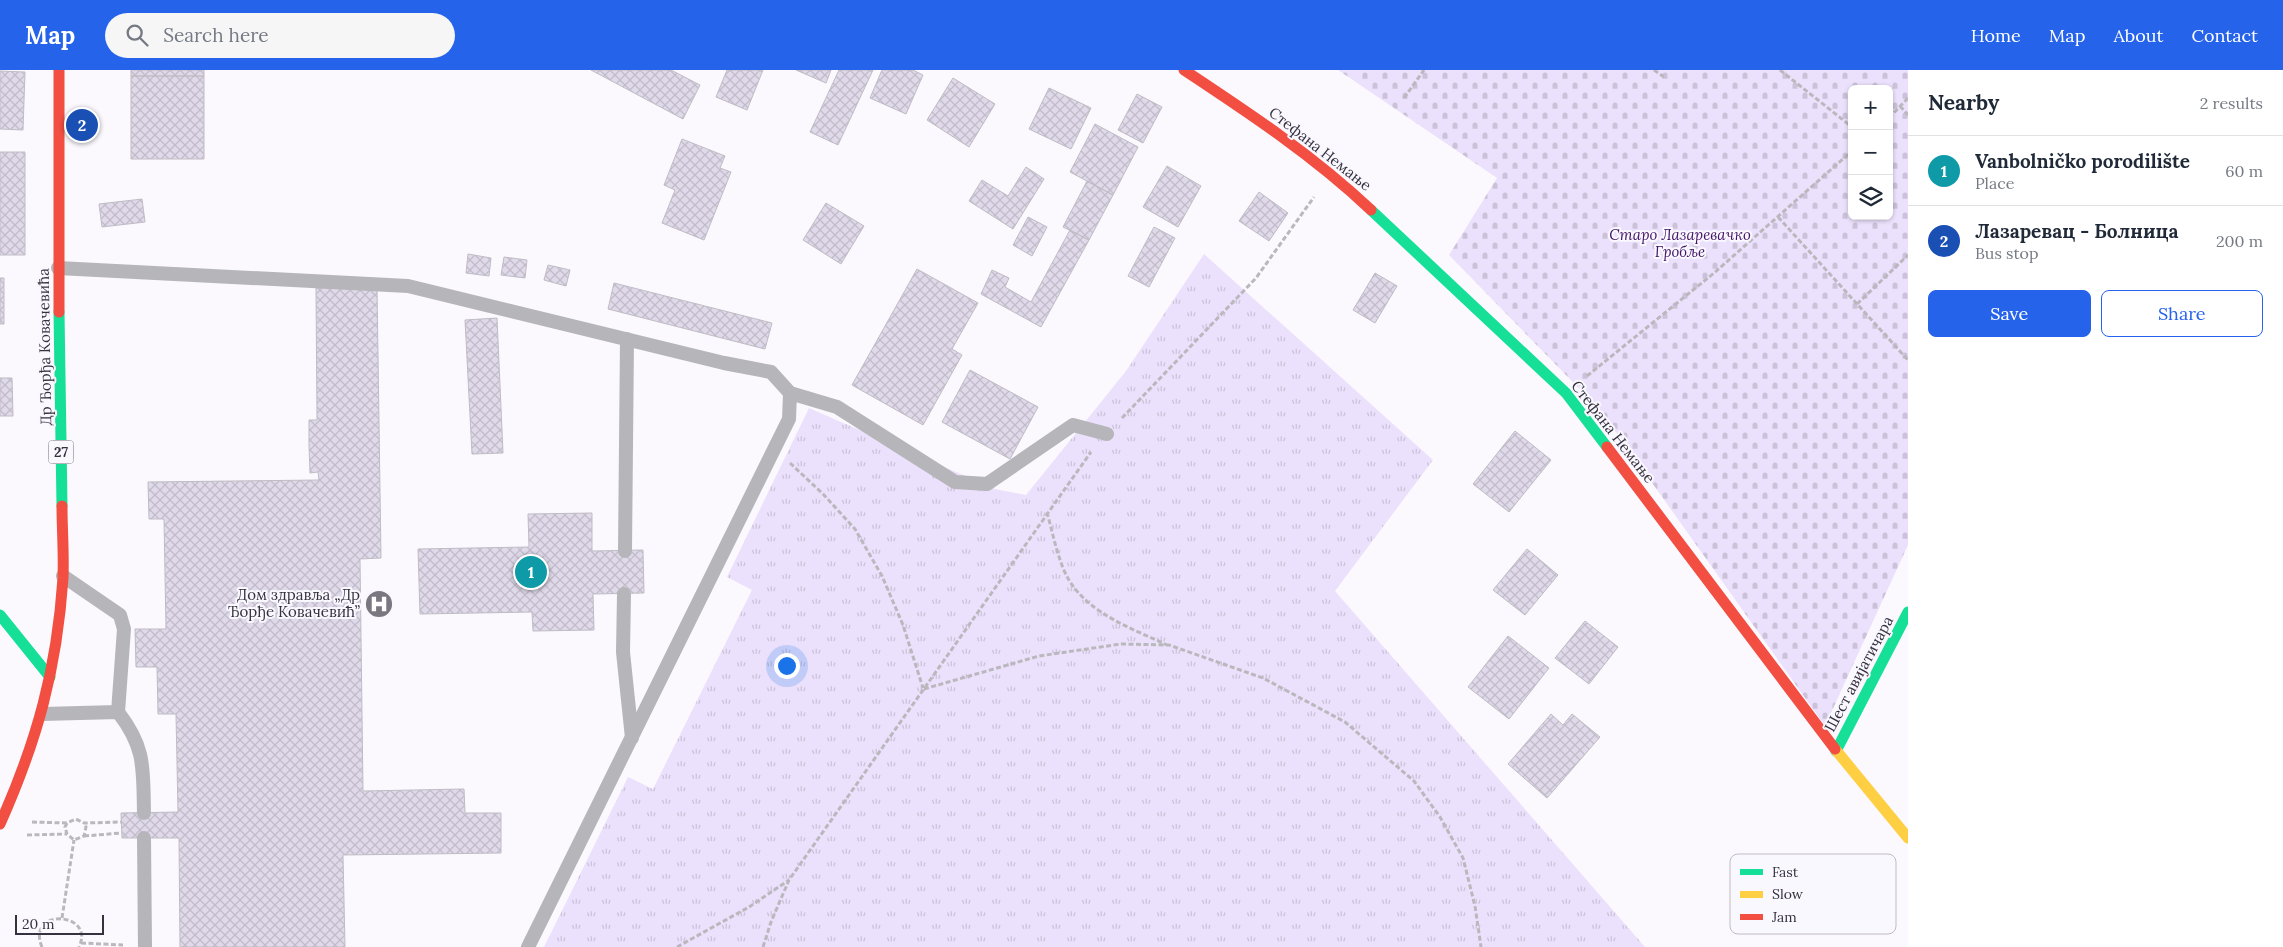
<!DOCTYPE html>
<html lang="en">
<head>
<meta charset="utf-8">
<style>
  :root { --surface:#fff; --page:#f6f6f7; --text:#1f2937; --muted:#747a83; --line:#e0e1e3; --accent:#2563eb }
  body { margin:0; font-family:Lora,serif; background:var(--page); color:var(--text) }
  .controls { position:absolute; right:15px; top:15px; display:grid; overflow:hidden; border-radius:8px; box-shadow:0 1px 4px #0004 }
  .controls button { width:45px; height:45px; display:grid; place-items:center; padding:0; border:0; border-bottom:1px solid var(--line); background:var(--surface); color:var(--text); font:25px sans-serif }
  .scale { position:absolute; left:15px; bottom:12px; width:89px; box-sizing:border-box; padding-left:5px; border:2px solid #36313e; border-top:0; font-size:14px; line-height:18px; white-space:nowrap; color:#36313e; -webkit-text-stroke:4px #faf8ff; paint-order:stroke }
  .you { position:absolute; left:786px; top:595px; width:18px; height:18px; margin:-12px; border:4px solid #fff; border-radius:50%; background:#1a73e8; box-shadow:0 0 0 8px #1a73e833 }
  .badge { display:grid; place-items:center; width:32px; height:32px; border-radius:50%; background:var(--accent); color:#fff; font-size:16px; font-weight:700 }
  .pin { position:absolute; translate:-50% -50%; border:2px solid #fff; box-shadow:0 1px 5px #0006 }
  .list { margin:0; padding:0; list-style:none }
  h2 { display:flex; justify-content:space-between; align-items:center; height:65px; margin:0; padding:0 20px; font-size:21px }
  h2 small { font-size:16px; font-weight:400; color:var(--muted) }
  .list li { display:grid; grid-template-columns:32px 1fr auto; gap:15px; align-items:center; box-sizing:border-box; height:70px; padding:0 20px; border-top:1px solid var(--line) }
  .list b { display:block; font-size:19px; white-space:nowrap }
  .list p { margin:0; font-size:16px; white-space:nowrap; color:var(--muted) }
  .list em { font-size:16px; font-style:normal; color:var(--muted) }
  .actions { display:flex; gap:10px; padding:15px 20px }
  .actions a { flex:1; padding:11px 0; border:1px solid var(--accent); border-radius:8px; text-align:center; font-size:18px; color:var(--accent) }
  .actions .main { background:var(--accent); color:#fff }
  .icon { flex:none; width:28px; height:28px; fill:none; stroke:currentColor; stroke-width:2; stroke-linecap:round; stroke-linejoin:round }
  .map { position:relative; flex:none; width:1908px; height:877px; overflow:hidden }
  header { display:flex; align-items:center; gap:30px; box-sizing:border-box; height:70px; padding:0 25px; background:var(--accent); color:#fff }
  header strong { font-size:24px }
  nav { display:flex; gap:28px; margin-inline-start:auto; font-size:18px }
  .search { width:350px; height:45px; background:var(--page); display:flex; align-items:center; gap:12px; box-sizing:border-box; padding:0 18px; border-radius:28px; color:var(--muted); font-size:19px }
  main { display:flex }
  aside { flex:1; background:var(--surface) }
  .map>svg:first-child { display:block }
  .cemetery { fill:url(#cemetery-stones); fill-rule:evenodd }
  .park { fill:url(#park-tufts) }
  .building { fill:url(#building-cross-hatch); stroke:#bfbcc4 }
  .lines { fill:none; stroke-linecap:round; stroke-linejoin:round }
  .path { stroke:#bab8bd; stroke-width:3; stroke-dasharray:5 2.5; stroke-linecap:butt }
  .lane { stroke:#b6b5b9; stroke-width:14 }
  .fast { stroke:#16e098; stroke-width:11 }
  .slow { stroke:#ffcf43; stroke-width:11 }
  .jam { stroke:#f24e42; stroke-width:11 }
  .labels { text-anchor:middle; stroke-width:4; stroke-linejoin:round; paint-order:stroke }
  .shield { fill:#faf8ff; stroke:#716d78; stroke-width:1 }
  .shield-label { font-size:14px; font-weight:bold; fill:#36313e }
  .street-label { font-size:15px; fill:#36313e; stroke:#faf8ff }
  .park-label { font-size:15px; font-style:italic; fill:#411267; stroke:#faf8ff }
  .poi-label { font-size:15px; fill:#36313e; stroke:#faf8ff; text-anchor:end }
  .key { fill:#faf8ff; stroke:#bfbcc5; stroke-width:1 }
  .key-label { font-size:14px; fill:#36313e }
</style>
</head>
<body>
<header>
<strong>Map</strong>
<div class="search"><svg class="icon" aria-label="search" viewBox="0 0 24 24"><circle cx="10" cy="10" r="6"/><path d="M15 15l6 6"/></svg>Search here</div>
<nav><a>Home</a><a>Map</a><a>About</a><a>Contact</a></nav>
</header>
<main>
<div class="map">
<svg width="1908" height="877" viewBox="0 0 1908 877">
  <defs>
    <pattern id="cemetery-stones" width="16" height="16" patternUnits="userSpaceOnUse" patternTransform="scale(1.25)"><rect width="16" height="16" fill="#ece1fc"/><path d="M2 7V4a2 2 0 0 1 4 0v3zM10 15v-3a2 2 0 0 1 4 0v3z" fill="#cbc2d9"/></pattern>
    <pattern id="park-tufts" width="24" height="20" patternUnits="userSpaceOnUse" patternTransform="scale(1.25)"><rect width="24" height="20" fill="#ece1fc"/><path d="M3 7l-1-3M5 7V3M7 7l1-3M15 17l-1-3M17 17v-4M19 17l1-3" fill="none" stroke="#cbc2d9"/></pattern>
    <pattern id="building-cross-hatch" width="8" height="8" patternUnits="userSpaceOnUse" patternTransform="scale(1.25)"><rect width="8" height="8" fill="#e0d9ea"/><path d="M0 0l8 8M0 8l8-8" fill="none" stroke="#c1bbca"/></pattern>
  </defs>
  <rect width="100%" height="100%" fill="#fbf9fe"/>
  <!-- cemetery -->
  <path class="cemetery" d="M1338 0H1908V475L1825 656 1601 341 1449 185 1497 108ZM1852 19H1889V146H1852Z"/>
  <!-- park -->
  <path class="park" d="M1204 184 1433 390 1335 521 1645 877H544L628 707 653 719 752 520 727 507 809 338 995 419 1026 425 1126 301Z"/>
  <!-- building -->
  <path class="building" d="M131 0H204V6H131Z
    M591 0H671L700 15 683 49Z
    M727 0H763L747 40 716 27Z
    M796 0H831L826 13Z
    M839 0H873L838 75 810 62Z
    M882 0H913L923 5 906 44 870 28Z
    M0 1 25 2 23 60 0 59Z
    M131 6H204V89H131Z
    M953 8 995 34 969 77 927 50Z
    M1049 18 1091 38 1071 79 1029 59Z
    M1137 24 1162 37 1143 73 1118 60Z
    M1095 54 1138 77 1113 125 1070 102Z
    M682 69 725 86 720 98 731 102 704 170 662 153 675 120 664 115Z
    M0 82H25V185H0Z
    M1167 96 1201 116 1178 157 1143 137Z
    M1026 97 1044 109 1013 159 969 131 982 110 1008 126Z
    M1087 111 1113 125 1089 170 1063 157Z
    M1259 122 1288 143 1269 171 1239 151Z
    M142 129 145 152 102 157 99 134Z
    M826 133 864 156 841 194 803 170Z
    M1028 147 1047 157 1032 186 1013 175Z
    M1154 157 1175 168 1149 217 1128 206Z
    M1070 160 1089 170 1041 257 981 224 992 200 1009 208 1005 217 1031 232Z
    M468 184 491 188 489 206 466 203Z
    M504 187 527 190 525 208 501 205Z
    M548 195 570 200 566 216 544 210Z
    M917 199 978 233 952 279 962 285 923 355 852 315Z
    M1375 203 1397 216 1375 253 1353 240Z
    M0 208H4V254H0Z
    M614 213 772 253 765 279 608 239Z
    M377 217 381 488 360 489 363 721 464 719 465 743H501V783L343 785 345 877H180L179 768H122L121 743 178 742 176 644H158L157 597H136L135 559H166L164 449H149L148 412 319 410 318 402 310 403 309 375V350H317L316 218Z
    M497 248 503 383 472 384 465 250Z
    M970 300 1038 337 1010 389 942 352Z
    M0 308H12L13 346H0Z
    M1515 361 1551 390 1509 442 1473 414Z
    M592 443V481L643 480 644 523 593 524 594 560 533 561 532 542 420 544 418 479 529 477 528 444Z
    M1527 479 1558 505 1525 545 1493 520Z
    M1585 551 1618 577 1589 614 1555 588Z
    M1508 566 1549 598 1509 649 1468 617Z
    M1551 644 1563 655 1572 644 1600 667 1547 728 1508 694Z"/>
  <g class="lines">
    <!-- path -->
    <path class="path" d="M1654 0 1664 7
      M1780 0 1852 57
      M1404 28 1424 0
      M1900 36 1908 45
      M1889 48 1908 28
      M1778 147 1908 290
      M1857 234 1908 185
      M1587 306 1714 203 1852 81
      M1122 348 1256 208 1314 127
      M790 393 823 424 855 459 882 506 903 555 923 618
      M1047 442C1052 461 1056 480 1063 498 1080 541 1129 557 1167 575
      M924 619 1039 586 1121 574 1169 575 1263 608 1345 652 1414 711 1440 747 1463 788 1475 836 1481 877
      M32 752 67 753 76 749 84 753 121 752
      M67 753 65 757 67 764 74 770 84 766 86 757 84 753
      M27 765 67 764
      M84 766 121 763
      M62 848 74 770
      M81 873 123 875
      M42 877C25 838 96 841 79 877
      M677 877 749 837 789 810
      M763 877 771 852 789 810 1091 382"/>
    <!-- lane -->
    <path class="lane" d="M58 198 408 216 724 293 771 302 790 323 789 349 528 877
      M790 323 837 337 955 412 987 414 1073 355 1107 364
      M625 481 627 269
      M63 506 120 545 124 559 118 642C146 678 143 699 144 743
      M624 524 623 582 632 668
      M42 644 118 642
      M144 768 145 877"/>
    <!-- fast -->
    <path class="fast" d="M1371 140 1566 323 1607 377
      M59 242 62 436
      M0 545 50 607
      M1836 681 1908 542"/>
    <!-- slow -->
    <path class="slow" d="M1835 679 1908 768"/>
    <!-- jam -->
    <path class="jam" d="M1184 0C1249 43 1314 86 1371 140
      M59 242V0
      M1607 377 1835 679
      M0 754C37 671 57 599 63 508 64 484 62 459 62 436"/>
  </g>
  <!-- icons -->
  <defs>
    <symbol id="hospital-disc" viewBox="-11 -11 22 22"><circle r="9.5" fill="#7b7781" stroke="#faf8ff"/><path d="M-5-5h3v3.5h4V-5h3V5h-3V1.5h-4V5h-3Z" fill="#fff"/></symbol>
  </defs>
  <g fill-rule="evenodd">
    <use href="#hospital-disc" x="363" y="518" width="32" height="32"/>
  </g>
  <g class="labels">
    <!-- shield labels -->
    <rect class="shield" x="48.5" y="370.5" width="25" height="23" rx="4"/>
    <g class="shield-label">
      <text x="61" y="387">27</text>
    </g>
    <!-- street labels -->
    <g class="street-label">
      <text transform="translate(1320 79) rotate(38)" y="5">Стефана Немање</text>
      <text transform="translate(45 277) rotate(-91)" y="5">Др Ђорђа Ковачевића</text>
      <text transform="translate(1613 362) rotate(52)" y="5">Стефана Немање</text>
      <text transform="translate(1859 604) rotate(-62)" y="5">Шест авијатичара</text>
    </g>
    <!-- park labels -->
    <g class="park-label">
      <text x="1680" y="170">Старо Лазаревачко<tspan x="1680" dy="17">Гробље</tspan></text>
    </g>
    <!-- poi labels -->
    <g class="poi-label">
      <text x="360" y="530">Дом здравља „Др<tspan x="360" dy="17">Ђорђе Ковачевић”</tspan></text>
    </g>
  </g>
  <!-- legend -->
  <rect x="1730" y="784" width="166" height="80" rx="8" class="key"/>
  <rect x="1740" y="799" width="23" height="6" fill="#16e098"/>
  <rect x="1740" y="821" width="23" height="7" fill="#ffcf43"/>
  <rect x="1740" y="844" width="23" height="6" fill="#f24e42"/>
  <g class="key-label">
    <text x="1772" y="807">Fast</text>
    <text x="1772" y="829">Slow</text>
    <text x="1772" y="852">Jam</text>
  </g>
</svg>
<div class="controls">
<button>+</button>
<button>−</button>
<button><svg class="icon" aria-label="layers" viewBox="0 0 24 24"><path d="M12 4l9 5-9 5-9-5zM3 14l9 5 9-5"/></svg></button>
</div>
<div class="scale">20 m</div>
<div class="you"></div>
<div class="pin badge" style="left:531px;top:502px;background:#0f9aa8">1</div>
<div class="pin badge" style="left:82px;top:55px;background:#1a4fb4">2</div>
</div>
<aside>
<h2>Nearby<small>2 results</small></h2>
<ul class="list">
<li><span class="badge" style="background:#0f9aa8">1</span><div><b>Vanbolničko porodilište</b><p>Place</p></div><em>60 m</em></li>
<li><span class="badge" style="background:#1a4fb4">2</span><div><b>Лазаревац - Болница</b><p>Bus stop</p></div><em>200 m</em></li>
</ul>
<div class="actions"><a class="main">Save</a><a>Share</a></div>
</aside>
</main>
</body>
</html>
